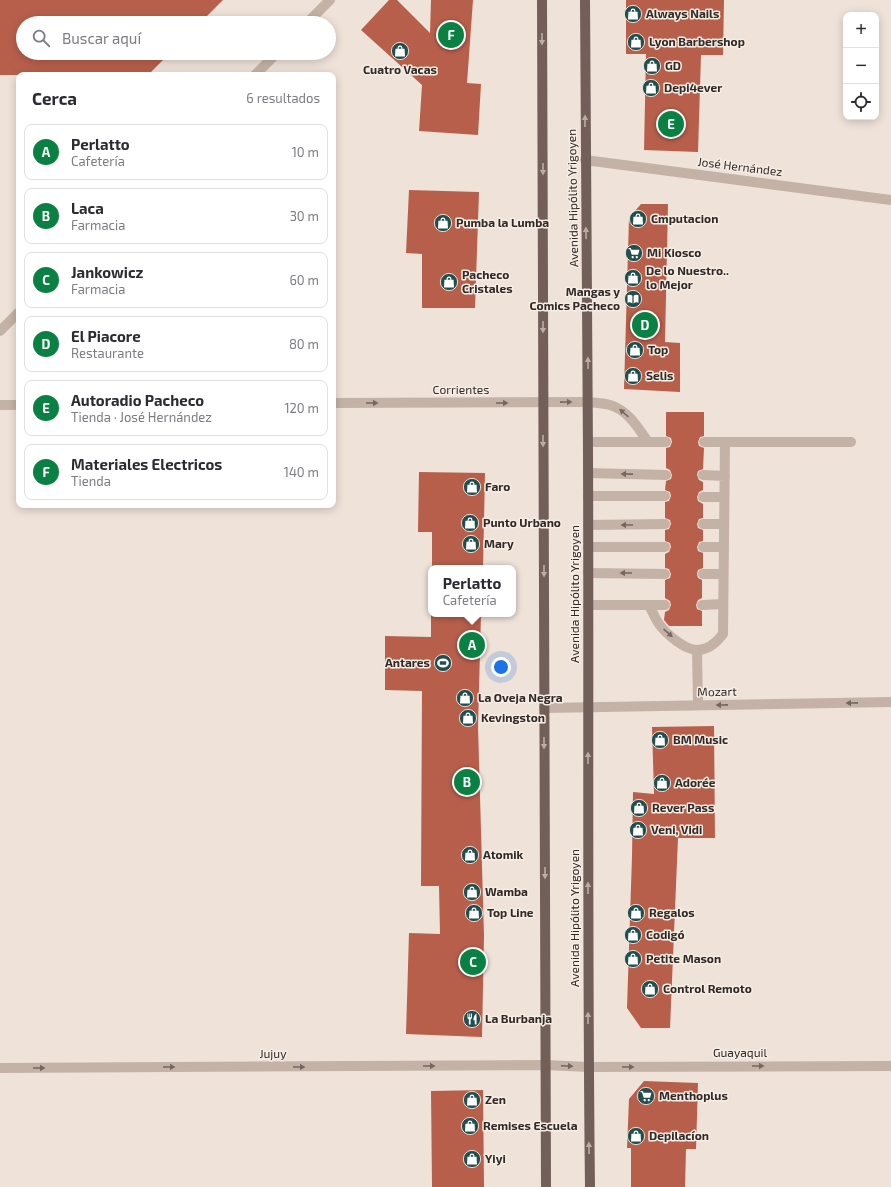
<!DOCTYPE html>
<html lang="es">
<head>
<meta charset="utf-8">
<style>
  :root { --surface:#fff; --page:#f2f2f3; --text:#2b2b33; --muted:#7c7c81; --line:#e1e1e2; --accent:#0b8043 }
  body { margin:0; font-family:"Exo 2",sans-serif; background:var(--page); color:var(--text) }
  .controls { position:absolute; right:12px; top:12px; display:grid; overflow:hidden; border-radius:8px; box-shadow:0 2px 10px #0003 }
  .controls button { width:36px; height:36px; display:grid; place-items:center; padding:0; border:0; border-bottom:1px solid var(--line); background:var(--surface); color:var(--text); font:20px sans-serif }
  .you { position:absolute; left:501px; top:667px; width:14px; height:14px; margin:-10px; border:3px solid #fff; border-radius:50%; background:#1a73e8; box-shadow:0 0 0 6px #1a73e833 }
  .badge { display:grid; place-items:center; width:26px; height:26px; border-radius:50%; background:var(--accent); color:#fff; font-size:13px; font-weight:700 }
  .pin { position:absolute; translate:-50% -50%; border:2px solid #fff; box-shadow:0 1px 4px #0006 }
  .popup { position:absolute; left:428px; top:565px; width:88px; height:52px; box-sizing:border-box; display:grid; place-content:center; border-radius:8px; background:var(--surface); filter:drop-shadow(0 1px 3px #0005); font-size:13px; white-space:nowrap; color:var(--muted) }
  .popup b { font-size:15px; color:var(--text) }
  .popup::after { content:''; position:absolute; left:50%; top:100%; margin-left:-8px; border:8px solid transparent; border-top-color:var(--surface) }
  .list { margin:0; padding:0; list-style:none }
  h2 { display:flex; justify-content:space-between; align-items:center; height:52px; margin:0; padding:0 16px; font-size:17px }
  h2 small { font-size:13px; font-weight:400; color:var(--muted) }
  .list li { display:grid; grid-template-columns:26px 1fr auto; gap:12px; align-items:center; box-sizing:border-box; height:56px; margin:0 8px 8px; padding:0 8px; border:1px solid var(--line); border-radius:8px }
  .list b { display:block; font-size:15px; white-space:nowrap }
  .list p { margin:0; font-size:13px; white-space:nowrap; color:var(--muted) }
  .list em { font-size:13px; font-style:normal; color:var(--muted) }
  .icon { flex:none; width:22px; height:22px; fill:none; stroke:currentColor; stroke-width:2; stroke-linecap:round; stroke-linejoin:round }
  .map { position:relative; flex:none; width:891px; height:1187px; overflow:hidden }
  .search { position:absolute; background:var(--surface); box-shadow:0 2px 10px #0003; left:16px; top:16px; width:320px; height:44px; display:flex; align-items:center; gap:10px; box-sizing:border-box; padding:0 14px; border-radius:22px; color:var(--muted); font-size:15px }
  .panel { position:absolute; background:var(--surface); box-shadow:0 2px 10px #0003; left:16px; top:72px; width:320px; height:436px; border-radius:8px }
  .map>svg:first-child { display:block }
  .building { fill:#b85f4c }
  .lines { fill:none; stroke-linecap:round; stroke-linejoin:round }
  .service { stroke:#c4b2a6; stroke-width:10 }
  .minor { stroke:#c4b2a6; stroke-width:10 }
  .tertiary { stroke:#c4b2a6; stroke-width:10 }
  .primary { stroke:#725f59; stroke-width:10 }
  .oneway { fill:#bbada5 }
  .oneway2 { fill:#736760 }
  .labels { text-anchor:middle; stroke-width:3; stroke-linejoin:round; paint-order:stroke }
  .poi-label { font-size:12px; font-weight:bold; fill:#312926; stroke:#f6ede4; text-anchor:start }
  .street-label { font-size:12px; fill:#312926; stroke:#f6ede4 }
</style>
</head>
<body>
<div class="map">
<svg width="891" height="1187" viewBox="0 0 891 1187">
  <rect width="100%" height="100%" fill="#eee2d9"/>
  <!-- building -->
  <path class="building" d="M0 0H223L200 23H23V53H170L148 75H0Z
    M389 0H397L430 33 431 0H473L467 83 481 84 478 135 419 131 422 85 361 30Z
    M626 0H724L723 55H701L698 152 644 150 646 54H626Z
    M409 190 479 192 475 308H422V254L406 253Z
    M641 204H668L665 342 680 343V392L624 389 629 218Z
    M666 412H704V436L700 437 698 442 699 446 704 448 703 469 698 471 697 475 699 480 703 482V490L699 492 697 497 698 501 703 504V518L699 519 697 524 698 528 703 530V541L699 542 697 547 698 551 703 553V568L698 570 697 574 698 578 702 580V598L698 600 696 605 697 609 702 611V626H669L664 620 665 612 669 610 671 605 670 601 665 598V580L670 578 671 574 669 569 665 568V554L669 552 671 547 670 543 665 541V530L669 529 671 524 670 520 665 518V502L669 501 671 496 670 492 665 490 666 481 671 479 672 475 670 470 666 468V448L670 447 672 442 671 438 666 436Z
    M419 472 485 473 483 568H432V532H418Z
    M431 614H481L478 726 484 936 482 1037 406 1034 409 933 440 934 439 886H421L422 691 385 690V636L431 637Z
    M714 726 715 838H678L670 1028H641L627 1008 632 856 633 792 654 794 652 727Z
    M644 1081 698 1083 696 1149H686L685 1187H631V1148H627L629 1099Z
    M483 1090 484 1187H432L431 1091Z"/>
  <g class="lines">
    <!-- service -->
    <path class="service" d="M588 402C595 403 603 403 610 405 628 410 638 428 648 442
      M588 442H666
      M704 442H851
      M588 473 666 475
      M703 475 725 476
      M588 496H665
      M703 497H724
      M703 524H724
      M588 525 665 524
      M588 547H665
      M703 547H724
      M588 573 665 574
      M703 574H723
      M588 605H665
      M649 605C652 611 655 618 659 624 666 634 685 650 697 650 708 650 717 642 723 634L725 442
      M702 605 723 604
      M697 650 698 705"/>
    <!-- minor -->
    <path class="minor" d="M585 160 891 200
      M544 708 891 702
      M0 1068 545 1065 589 1067 891 1066"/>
    <!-- tertiary -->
    <path class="tertiary" d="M307 23 330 0
      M255 75 277 53
      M0 331 19 312
      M333 403 588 402
      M0 405H19"/>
    <!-- primary -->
    <path class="primary" d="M542 0 546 1187
      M585 0C585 151 588 302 588 453 589 698 587 942 590 1187"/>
  </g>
  <!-- one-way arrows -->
  <defs><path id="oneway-solid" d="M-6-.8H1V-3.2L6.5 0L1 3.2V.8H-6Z"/></defs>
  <g class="oneway">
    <use href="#oneway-solid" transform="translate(542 39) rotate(90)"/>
    <use href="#oneway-solid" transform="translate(585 121) rotate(-90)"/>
    <use href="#oneway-solid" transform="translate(543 169) rotate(90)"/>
    <use href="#oneway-solid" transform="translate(586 233) rotate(-91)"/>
    <use href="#oneway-solid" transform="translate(543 327) rotate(90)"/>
    <use href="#oneway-solid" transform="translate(588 363) rotate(-91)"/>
    <use href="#oneway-solid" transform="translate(543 441) rotate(90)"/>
    <use href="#oneway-solid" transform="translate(544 571) rotate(90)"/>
    <use href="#oneway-solid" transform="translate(544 743) rotate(90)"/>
    <use href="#oneway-solid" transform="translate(588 758) rotate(-90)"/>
    <use href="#oneway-solid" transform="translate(545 873) rotate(90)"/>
    <use href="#oneway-solid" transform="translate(588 888) rotate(-90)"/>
    <use href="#oneway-solid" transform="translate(588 1018) rotate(-90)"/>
    <use href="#oneway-solid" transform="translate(589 1148) rotate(-91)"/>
  </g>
  <g class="oneway2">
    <use href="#oneway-solid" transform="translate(566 402) rotate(-1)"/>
    <use href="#oneway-solid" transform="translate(372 403)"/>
    <use href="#oneway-solid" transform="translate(502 403)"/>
    <use href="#oneway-solid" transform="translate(624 413) rotate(-138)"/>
    <use href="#oneway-solid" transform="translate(627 474) rotate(-179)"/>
    <use href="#oneway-solid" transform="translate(627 525) rotate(180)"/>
    <use href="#oneway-solid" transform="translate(626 573) rotate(-180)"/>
    <use href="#oneway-solid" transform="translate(668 633) rotate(42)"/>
    <use href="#oneway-solid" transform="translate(852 703) rotate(179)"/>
    <use href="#oneway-solid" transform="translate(722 705) rotate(179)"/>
    <use href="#oneway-solid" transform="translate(429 1066)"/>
    <use href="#oneway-solid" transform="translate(567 1066) rotate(2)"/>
    <use href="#oneway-solid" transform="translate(758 1066)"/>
    <use href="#oneway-solid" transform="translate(169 1067)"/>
    <use href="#oneway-solid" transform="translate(299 1067)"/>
    <use href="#oneway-solid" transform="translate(628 1067)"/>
    <use href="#oneway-solid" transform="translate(39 1068)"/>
  </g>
  <!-- icons -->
  <defs>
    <symbol id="shop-disc" viewBox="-11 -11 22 22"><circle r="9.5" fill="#214e4e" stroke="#f6ede4"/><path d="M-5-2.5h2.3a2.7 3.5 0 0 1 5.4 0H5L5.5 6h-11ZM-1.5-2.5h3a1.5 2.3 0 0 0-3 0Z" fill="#fff"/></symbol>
    <symbol id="supermarket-disc" viewBox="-11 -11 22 22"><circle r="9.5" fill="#214e4e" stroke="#f6ede4"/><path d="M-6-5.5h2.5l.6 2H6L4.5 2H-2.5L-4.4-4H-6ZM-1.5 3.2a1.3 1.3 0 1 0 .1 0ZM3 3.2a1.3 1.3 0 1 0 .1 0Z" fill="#fff"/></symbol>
    <symbol id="library-disc" viewBox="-11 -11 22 22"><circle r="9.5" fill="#214e4e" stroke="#f6ede4"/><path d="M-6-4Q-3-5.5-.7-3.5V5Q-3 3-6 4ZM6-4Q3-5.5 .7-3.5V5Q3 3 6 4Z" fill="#fff"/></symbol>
    <symbol id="stadium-disc" viewBox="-11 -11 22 22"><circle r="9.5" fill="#214e4e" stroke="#f6ede4"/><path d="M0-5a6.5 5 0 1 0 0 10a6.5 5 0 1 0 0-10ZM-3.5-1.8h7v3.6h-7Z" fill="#fff"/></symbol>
    <symbol id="restaurant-disc" viewBox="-11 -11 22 22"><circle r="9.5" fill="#214e4e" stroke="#f6ede4"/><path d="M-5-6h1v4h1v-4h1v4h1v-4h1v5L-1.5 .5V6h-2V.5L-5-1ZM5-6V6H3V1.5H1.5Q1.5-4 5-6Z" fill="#fff"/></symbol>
  </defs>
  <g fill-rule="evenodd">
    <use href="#shop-disc" x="623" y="4" width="20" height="20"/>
    <use href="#shop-disc" x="626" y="32" width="20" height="20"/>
    <use href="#shop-disc" x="390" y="41" width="20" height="20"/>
    <use href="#shop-disc" x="642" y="56" width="20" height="20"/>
    <use href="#shop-disc" x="641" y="78" width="20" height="20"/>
    <use href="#shop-disc" x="628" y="209" width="20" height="20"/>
    <use href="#shop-disc" x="433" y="213" width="20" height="20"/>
    <use href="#supermarket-disc" x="624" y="243" width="20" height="20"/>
    <use href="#shop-disc" x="623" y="268" width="20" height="20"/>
    <use href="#shop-disc" x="439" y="272" width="20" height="20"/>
    <use href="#library-disc" x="623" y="289" width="20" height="20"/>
    <use href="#shop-disc" x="625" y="340" width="20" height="20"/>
    <use href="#shop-disc" x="623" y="366" width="20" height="20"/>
    <use href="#shop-disc" x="462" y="477" width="20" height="20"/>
    <use href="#shop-disc" x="460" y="513" width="20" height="20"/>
    <use href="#shop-disc" x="461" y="534" width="20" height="20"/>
    <use href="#stadium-disc" x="433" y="653" width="20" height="20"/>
    <use href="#shop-disc" x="455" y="688" width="20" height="20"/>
    <use href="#shop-disc" x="458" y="708" width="20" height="20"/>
    <use href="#shop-disc" x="650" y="730" width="20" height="20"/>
    <use href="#shop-disc" x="652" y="773" width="20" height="20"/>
    <use href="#shop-disc" x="629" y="798" width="20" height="20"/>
    <use href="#shop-disc" x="628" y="820" width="20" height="20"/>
    <use href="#shop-disc" x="460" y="845" width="20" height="20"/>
    <use href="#shop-disc" x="462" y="882" width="20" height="20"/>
    <use href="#shop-disc" x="464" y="903" width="20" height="20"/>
    <use href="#shop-disc" x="626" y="903" width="20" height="20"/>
    <use href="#shop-disc" x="623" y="925" width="20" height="20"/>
    <use href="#shop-disc" x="623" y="949" width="20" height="20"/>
    <use href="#shop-disc" x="640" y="979" width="20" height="20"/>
    <use href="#restaurant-disc" x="462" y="1009" width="20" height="20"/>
    <use href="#supermarket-disc" x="636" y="1086" width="20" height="20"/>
    <use href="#shop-disc" x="462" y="1090" width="20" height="20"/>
    <use href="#shop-disc" x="460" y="1116" width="20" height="20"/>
    <use href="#shop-disc" x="626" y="1126" width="20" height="20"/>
    <use href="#shop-disc" x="462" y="1149" width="20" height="20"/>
  </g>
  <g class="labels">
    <!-- poi labels -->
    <g class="poi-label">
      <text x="646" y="18">Always Nails</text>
      <text x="649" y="46">Lyon Barbershop</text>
      <text x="665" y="70">GD</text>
      <text x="400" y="74" text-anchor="middle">Cuatro Vacas</text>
      <text x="664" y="92">Depi4ever</text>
      <text x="651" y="223">Cmputacion</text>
      <text x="456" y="227">Pumba la Lumba</text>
      <text x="647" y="257">Mi Kiosco</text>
      <text x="646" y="275">De lo Nuestro..<tspan x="646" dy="14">lo Mejor</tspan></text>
      <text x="462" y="279">Pacheco<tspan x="462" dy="14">Cristales</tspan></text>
      <text x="620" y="296" text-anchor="end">Mangas y<tspan x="620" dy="14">Comics Pacheco</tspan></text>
      <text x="648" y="354">Top</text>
      <text x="646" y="380">Selis</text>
      <text x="485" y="491">Faro</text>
      <text x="483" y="527">Punto Urbano</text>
      <text x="484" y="548">Mary</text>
      <text x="430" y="667" text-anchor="end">Antares</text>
      <text x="478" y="702">La Oveja Negra</text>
      <text x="481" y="722">Kevingston</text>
      <text x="673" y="744">BM Music</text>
      <text x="675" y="787">Adorée</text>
      <text x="652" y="812">Rever Pass</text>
      <text x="651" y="834">Veni, Vidi</text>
      <text x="483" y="859">Atomik</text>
      <text x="485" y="896">Wamba</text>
      <text x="487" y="917">Top Line</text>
      <text x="649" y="917">Regalos</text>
      <text x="646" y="939">Codigó</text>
      <text x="646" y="963">Petite Mason</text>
      <text x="663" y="993">Control Remoto</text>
      <text x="485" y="1023">La Burbanja</text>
      <text x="659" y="1100">Menthoplus</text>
      <text x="485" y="1104">Zen</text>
      <text x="483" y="1130">Remises Escuela</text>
      <text x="649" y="1140">Depilacíon</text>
      <text x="485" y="1163">Yiyi</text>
    </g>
    <!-- street labels -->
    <g class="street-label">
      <text transform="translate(740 167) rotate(7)" y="4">José Hernández</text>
      <text transform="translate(573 198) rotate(-91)" y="4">Avenida Hipólito Yrigoyen</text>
      <text x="461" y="394">Corrientes</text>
      <text transform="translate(575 594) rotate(-90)" y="4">Avenida Hipólito Yrigoyen</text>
      <text transform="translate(717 692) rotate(-1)" y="4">Mozart</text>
      <text transform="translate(575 918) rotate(-90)" y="4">Avenida Hipólito Yrigoyen</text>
      <text x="740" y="1057">Guayaquil</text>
      <text x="273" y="1058">Jujuy</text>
    </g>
  </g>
</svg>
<div class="controls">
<button>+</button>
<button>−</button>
<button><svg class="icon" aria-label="locate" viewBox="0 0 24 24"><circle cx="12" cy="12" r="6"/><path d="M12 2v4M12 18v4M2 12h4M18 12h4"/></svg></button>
</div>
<div class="you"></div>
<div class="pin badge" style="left:472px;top:645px">A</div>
<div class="popup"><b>Perlatto</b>Cafetería</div>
<div class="pin badge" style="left:467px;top:782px">B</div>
<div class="pin badge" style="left:473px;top:962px">C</div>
<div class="pin badge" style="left:645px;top:325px">D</div>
<div class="pin badge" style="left:671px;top:124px">E</div>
<div class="pin badge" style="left:451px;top:35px">F</div>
<div class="search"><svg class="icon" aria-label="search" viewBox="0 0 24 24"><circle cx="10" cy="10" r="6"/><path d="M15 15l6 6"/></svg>Buscar aquí</div>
<section class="panel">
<h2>Cerca<small>6 resultados</small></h2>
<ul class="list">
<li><span class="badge">A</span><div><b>Perlatto</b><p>Cafetería</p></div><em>10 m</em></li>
<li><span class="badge">B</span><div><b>Laca</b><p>Farmacia</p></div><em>30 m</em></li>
<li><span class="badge">C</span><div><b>Jankowicz</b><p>Farmacia</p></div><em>60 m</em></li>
<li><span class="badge">D</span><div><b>El Piacore</b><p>Restaurante</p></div><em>80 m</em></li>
<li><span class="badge">E</span><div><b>Autoradio Pacheco</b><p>Tienda · José Hernández</p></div><em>120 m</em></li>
<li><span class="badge">F</span><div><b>Materiales Electricos</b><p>Tienda</p></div><em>140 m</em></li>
</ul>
</section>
</div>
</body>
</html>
